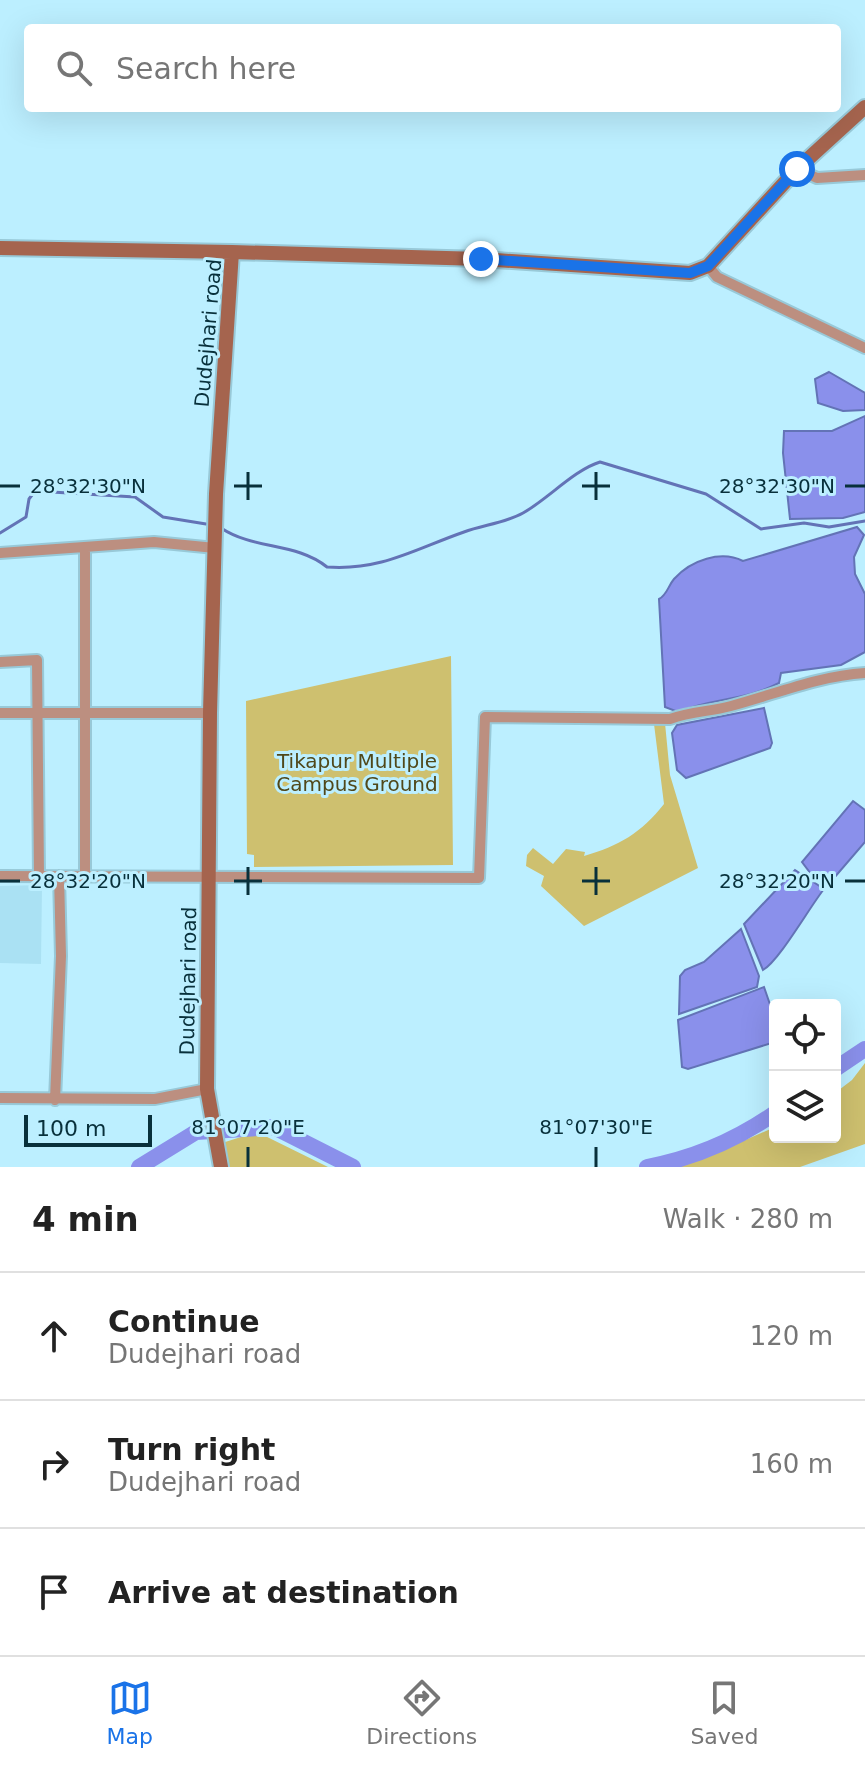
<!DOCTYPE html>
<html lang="en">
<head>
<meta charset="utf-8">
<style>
  :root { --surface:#fff; --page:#f2f2f2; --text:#222; --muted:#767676; --line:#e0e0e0; --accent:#1a73e8 }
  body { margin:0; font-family:"DejaVu Sans",sans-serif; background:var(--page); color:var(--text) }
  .controls { position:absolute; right:24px; bottom:24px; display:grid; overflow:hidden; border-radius:8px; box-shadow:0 8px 32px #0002 }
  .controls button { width:72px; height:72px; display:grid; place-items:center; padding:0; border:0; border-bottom:2px solid var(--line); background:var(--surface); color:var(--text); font:40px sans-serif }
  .scale { position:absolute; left:24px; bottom:20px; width:128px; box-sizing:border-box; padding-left:8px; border:4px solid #08303b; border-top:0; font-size:22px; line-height:28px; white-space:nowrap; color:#08303b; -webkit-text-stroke:6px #bcefff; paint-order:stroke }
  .stop { position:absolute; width:24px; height:24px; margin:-18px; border:6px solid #1a73e8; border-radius:50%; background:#fff }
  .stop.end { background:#1a73e8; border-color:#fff; box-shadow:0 2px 8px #0008 }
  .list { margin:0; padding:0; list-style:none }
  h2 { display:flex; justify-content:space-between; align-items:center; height:104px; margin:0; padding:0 32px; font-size:34px }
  h2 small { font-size:26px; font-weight:400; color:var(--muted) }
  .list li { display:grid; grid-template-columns:52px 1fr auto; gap:24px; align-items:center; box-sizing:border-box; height:128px; padding:0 32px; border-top:2px solid var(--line) }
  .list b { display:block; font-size:30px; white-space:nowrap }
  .list p { margin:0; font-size:26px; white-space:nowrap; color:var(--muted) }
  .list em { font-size:26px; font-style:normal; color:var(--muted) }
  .icon { flex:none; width:44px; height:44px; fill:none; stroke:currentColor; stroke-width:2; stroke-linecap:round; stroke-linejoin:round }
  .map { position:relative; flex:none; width:865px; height:1167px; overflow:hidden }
  .search { position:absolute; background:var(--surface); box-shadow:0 8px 32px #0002; left:24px; right:24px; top:24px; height:88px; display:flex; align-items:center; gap:20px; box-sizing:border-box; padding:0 28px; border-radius:8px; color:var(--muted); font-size:30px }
  .sheet { height:488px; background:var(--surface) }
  nav { display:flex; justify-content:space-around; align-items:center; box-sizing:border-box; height:112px; border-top:2px solid var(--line); background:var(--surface); font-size:22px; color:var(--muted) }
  nav a { display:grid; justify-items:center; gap:4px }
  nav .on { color:var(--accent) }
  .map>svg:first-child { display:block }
  .built { fill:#aae1f3 }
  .green { fill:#cec06f }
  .water { fill:#8a90eb; stroke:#6373b6; stroke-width:2 }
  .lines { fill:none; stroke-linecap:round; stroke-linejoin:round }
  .stream { stroke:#6373b6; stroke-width:3 }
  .river { stroke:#8a90eb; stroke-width:16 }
  .street-casing { stroke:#98c9d8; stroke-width:14 }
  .secondary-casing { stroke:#98c9d8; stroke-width:18 }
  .street { stroke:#bc8f80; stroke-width:10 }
  .secondary { stroke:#a5644e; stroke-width:14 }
  .route { stroke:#1a73e8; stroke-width:10 }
  .ticks { fill:none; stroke:#08303b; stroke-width:3 }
  .labels { text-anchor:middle; stroke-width:6; stroke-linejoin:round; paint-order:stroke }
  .street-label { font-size:20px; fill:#08303b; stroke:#bcefff }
  .park-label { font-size:20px; fill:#50481a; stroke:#bcefff }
  .ticks-label { font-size:20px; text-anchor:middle; fill:#08303b; stroke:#bcefff; stroke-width:6; stroke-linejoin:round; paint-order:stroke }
</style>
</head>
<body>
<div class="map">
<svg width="865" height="1167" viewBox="0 0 865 1167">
  <rect width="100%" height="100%" fill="#bcefff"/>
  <!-- built -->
  <path class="built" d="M42 885 41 964 0 963V886Z"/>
  <!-- green -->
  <path class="green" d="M451 656 453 865 254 867V855L247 854 246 701Z
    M665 723 670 775 698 868 584 926 541 886 544 876 526 866 527 855 533 848 553 864 566 849 585 852 584 856C619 846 641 833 664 804L654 724Z
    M865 1063V1144L800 1167H671L709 1156 775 1127V1137H835V1093L852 1080Z
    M257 1132 328 1167H226L222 1143Z"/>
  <!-- water -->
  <path class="water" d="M829 372 865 393V410L843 411 818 403 815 379Z
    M865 416V512L843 518 790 519 783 453 784 431H832Z
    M857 527 864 535 854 557 855 574 865 594V652L841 665 781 673 779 683C744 701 711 698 678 712L665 707 659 599C667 595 668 586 674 579 691 560 721 550 743 561Z
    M764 708 772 743 770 748 686 778 677 770 672 733 677 725Z
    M853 801 865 810V842L828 885 814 878 802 862Z
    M795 870 824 889C809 908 779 961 763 970L744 924Z
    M741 929 759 976 757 987 679 1014 680 976 685 970 704 962Z
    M764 987 775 1019V1042L688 1069 682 1067 678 1020Z"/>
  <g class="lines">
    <!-- stream -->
    <path class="stream" d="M221 528C254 550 296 542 327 567 381 571 415 549 464 532 483 525 505 523 523 513 548 499 574 470 600 462L706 494 761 529 804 523 829 527 865 521
      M0 533 26 517 29 499 35 491 135 497 163 517 206 524"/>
    <!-- river -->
    <path class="river" d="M835 1069 865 1049
      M139 1167 196 1132 274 1127 353 1167
      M647 1167C695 1158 735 1141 775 1113"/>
    <defs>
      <path id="street" d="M797 169 817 178 865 175
        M708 266 717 277 865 348
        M0 553 154 542 215 548
        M0 662 37 660 39 876
        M0 713H210
        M0 876 479 878 485 717 670 719C692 711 709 712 731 706 776 694 818 676 865 673
        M85 876V547
        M0 1098 155 1099 207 1089
        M55 1100 61 956 59 876"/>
      <path id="secondary" d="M0 248 232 252
        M221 1167 207 1089 210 713 216 494 232 252 481 259 690 273 708 266 797 169 865 107"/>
    </defs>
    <!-- street casing -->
    <use href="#street" class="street-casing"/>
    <!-- secondary casing -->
    <use href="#secondary" class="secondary-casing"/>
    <!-- street -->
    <use href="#street" class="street"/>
    <!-- secondary -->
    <use href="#secondary" class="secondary"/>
  </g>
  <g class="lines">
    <!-- route -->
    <path class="route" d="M481 259 690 273 708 266 797 169"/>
  </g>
  <!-- ticks -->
  <path class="ticks" d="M248 472V500M596 472V500M0 486H20M234 486H262M582 486H610M845 486H865M248 867V895M596 867V895M0 881H20M234 881H262M582 881H610M845 881H865M248 1147V1167M596 1147V1167"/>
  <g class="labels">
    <!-- street labels -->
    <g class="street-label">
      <text transform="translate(208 333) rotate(-85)" y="7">Dudejhari road</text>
      <text transform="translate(188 981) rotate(-89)" y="7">Dudejhari road</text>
    </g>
    <!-- park labels -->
    <g class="park-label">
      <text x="357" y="768">Tikapur Multiple<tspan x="357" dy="23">Campus Ground</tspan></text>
    </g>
  </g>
  <g class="ticks-label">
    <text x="88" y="493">28°32'30"N</text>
    <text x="777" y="493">28°32'30"N</text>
    <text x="88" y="888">28°32'20"N</text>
    <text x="777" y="888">28°32'20"N</text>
    <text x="248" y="1134">81°07'20"E</text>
    <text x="596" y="1134">81°07'30"E</text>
  </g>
</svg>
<div class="controls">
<button><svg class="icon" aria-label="locate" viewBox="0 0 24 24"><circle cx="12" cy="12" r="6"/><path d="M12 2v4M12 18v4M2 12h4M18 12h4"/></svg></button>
<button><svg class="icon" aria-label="layers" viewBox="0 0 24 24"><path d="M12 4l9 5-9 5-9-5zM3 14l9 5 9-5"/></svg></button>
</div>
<div class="scale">100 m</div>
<div class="stop" style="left:797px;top:169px"></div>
<div class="stop end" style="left:481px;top:259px"></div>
<div class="search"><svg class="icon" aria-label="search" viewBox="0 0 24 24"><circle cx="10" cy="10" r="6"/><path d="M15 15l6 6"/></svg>Search here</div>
</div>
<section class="sheet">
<h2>4 min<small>Walk · 280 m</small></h2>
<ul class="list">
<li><svg class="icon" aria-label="ahead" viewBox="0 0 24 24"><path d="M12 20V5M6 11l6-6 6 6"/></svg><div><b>Continue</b><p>Dudejhari road</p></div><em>120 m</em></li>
<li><svg class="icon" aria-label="right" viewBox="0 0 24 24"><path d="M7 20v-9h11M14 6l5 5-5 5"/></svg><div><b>Turn right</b><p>Dudejhari road</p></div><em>160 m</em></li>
<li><svg class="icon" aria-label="arrive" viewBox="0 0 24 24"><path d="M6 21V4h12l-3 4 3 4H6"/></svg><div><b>Arrive at destination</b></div></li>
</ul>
</section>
<nav>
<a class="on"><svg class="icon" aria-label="map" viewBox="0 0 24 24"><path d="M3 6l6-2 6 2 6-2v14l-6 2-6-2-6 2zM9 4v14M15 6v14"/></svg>Map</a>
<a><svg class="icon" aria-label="directions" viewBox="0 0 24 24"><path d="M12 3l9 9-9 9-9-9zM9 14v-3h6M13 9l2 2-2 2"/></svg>Directions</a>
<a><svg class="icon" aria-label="saved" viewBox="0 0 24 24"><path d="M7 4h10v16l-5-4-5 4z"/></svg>Saved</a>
</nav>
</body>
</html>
